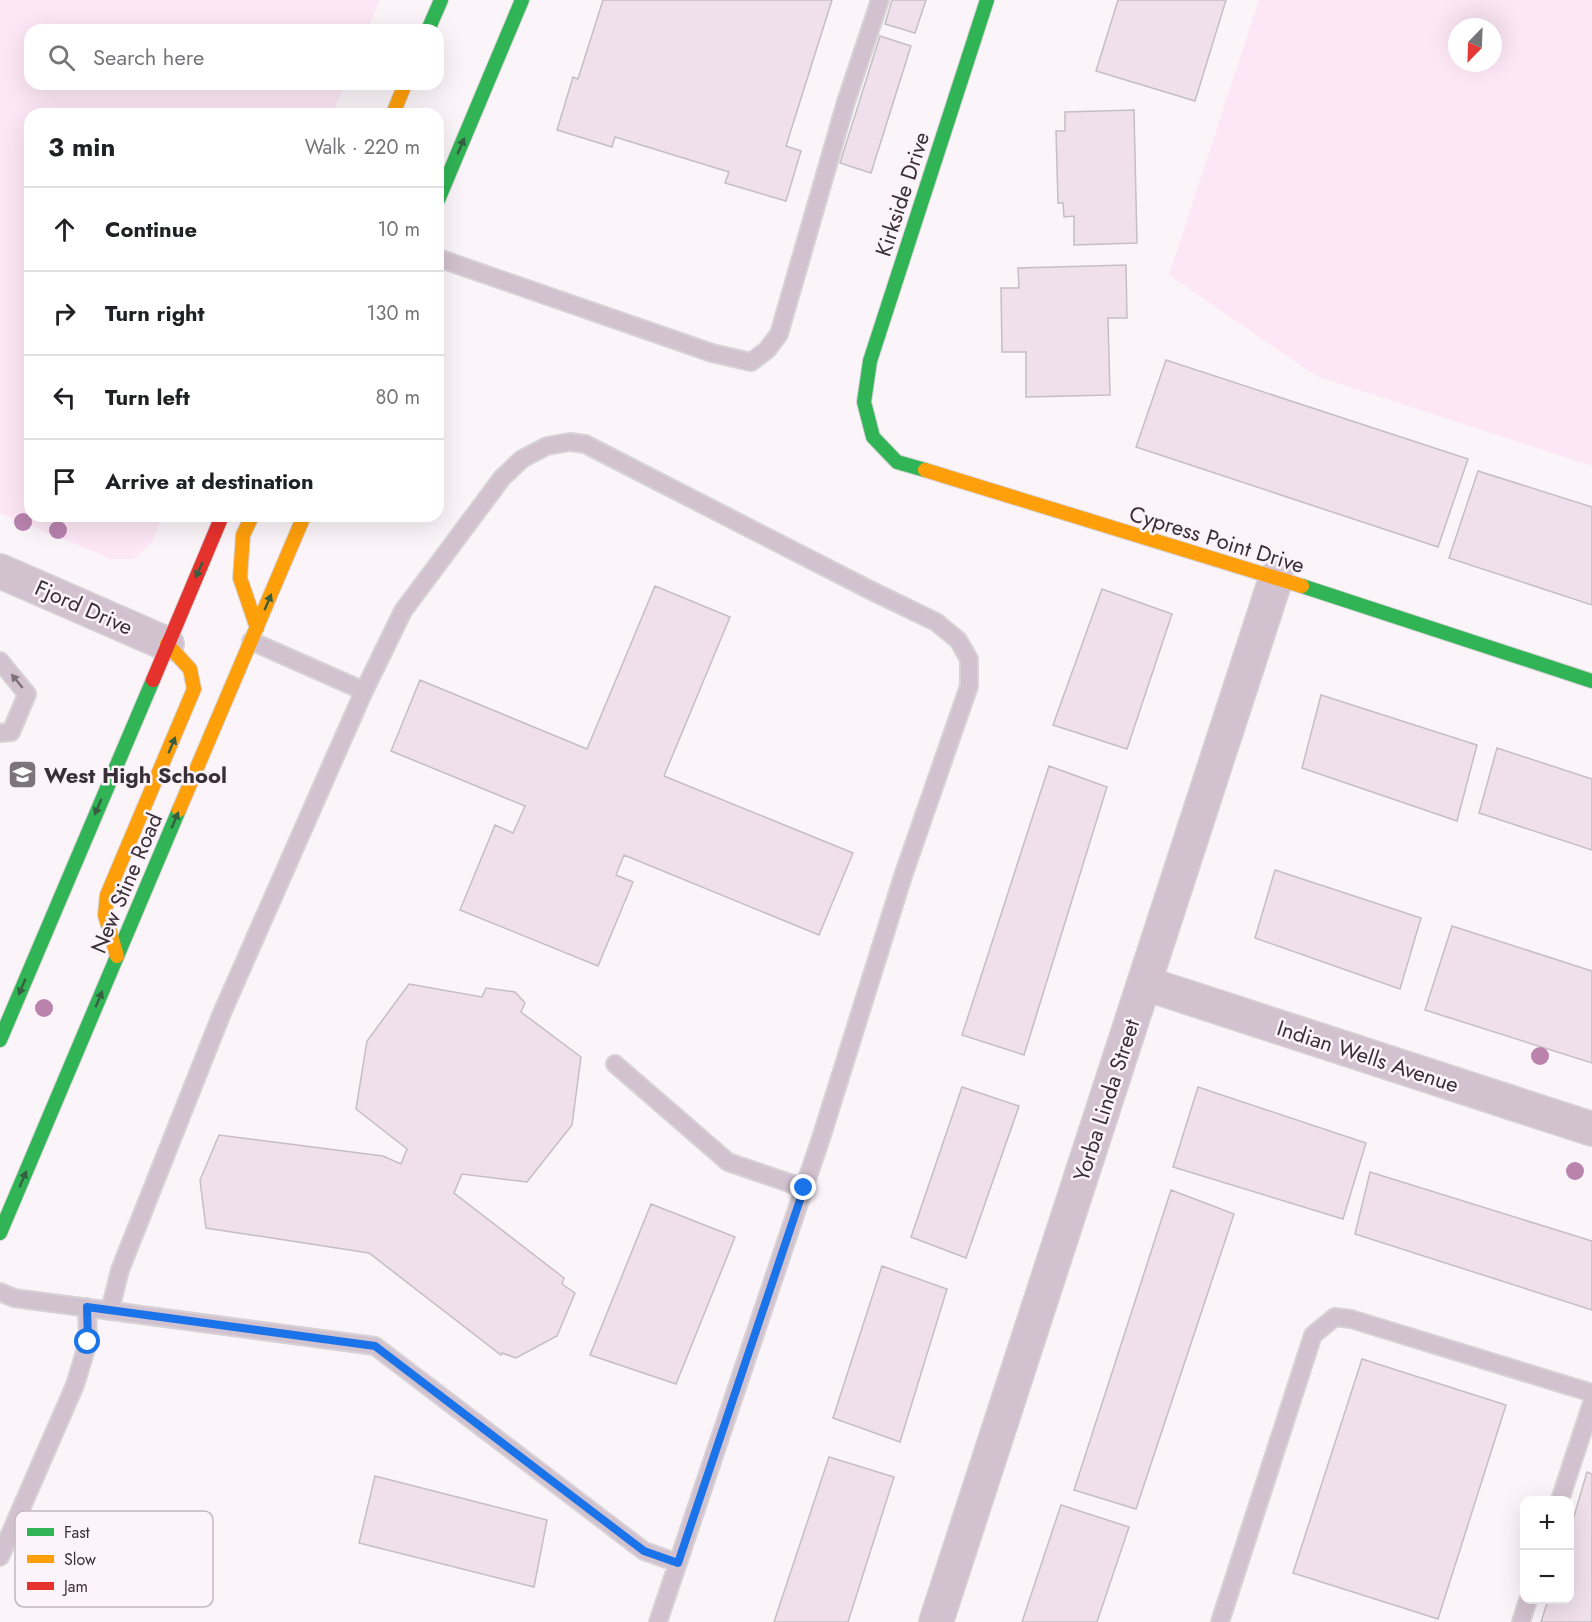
<!DOCTYPE html>
<html lang="en">
<head>
<meta charset="utf-8">
<style>
  :root { --surface:#fff; --page:#f6f6f6; --text:#202124; --muted:#757577; --line:#e0e0e0 }
  body { margin:0; font-family:Jost,sans-serif; background:var(--page); color:var(--text) }
  .controls { position:absolute; right:18px; bottom:18px; display:grid; overflow:hidden; border-radius:12px; box-shadow:0 6px 24px #0002 }
  .controls button { width:54px; height:54px; display:grid; place-items:center; padding:0; border:0; border-bottom:2px solid var(--line); background:var(--surface); color:var(--text); font:30px sans-serif }
  .compass { position:absolute; left:1448px; top:18px; width:54px; height:54px; border-radius:50%; background:var(--surface); box-shadow:0 6px 24px #0002; rotate:203deg }
  .stop { position:absolute; width:18px; height:18px; margin:-14px; border:4px solid #1a73e8; border-radius:50%; background:#fff }
  .stop.end { background:#1a73e8; border-color:#fff; box-shadow:0 2px 6px #0008 }
  .list { margin:0; padding:0; list-style:none }
  h2 { display:flex; justify-content:space-between; align-items:center; height:78px; margin:0; padding:0 24px; font-size:26px }
  h2 small { font-size:20px; font-weight:400; color:var(--muted) }
  .list li { display:grid; grid-template-columns:39px 1fr auto; gap:18px; align-items:center; box-sizing:border-box; height:84px; padding:0 24px; border-top:2px solid var(--line) }
  .list b { display:block; font-size:22px; white-space:nowrap }
  .list em { font-size:20px; font-style:normal; color:var(--muted) }
  .icon { flex:none; width:33px; height:33px; fill:none; stroke:currentColor; stroke-width:2; stroke-linecap:round; stroke-linejoin:round }
  .map { position:relative; flex:none; width:1592px; height:1622px; overflow:hidden }
  .search { position:absolute; background:var(--surface); box-shadow:0 6px 24px #0002; left:24px; top:24px; width:420px; height:66px; display:flex; align-items:center; gap:15px; box-sizing:border-box; padding:0 21px; border-radius:18px; color:var(--muted); font-size:22px }
  .panel { position:absolute; background:var(--surface); box-shadow:0 6px 24px #0002; left:24px; top:108px; width:420px; height:414px; border-radius:18px }
  .map>svg:first-child { display:block }
  .green { fill:#fde7f6; fill-rule:evenodd }
  .building { fill:#efe0eb; stroke:#c5bec3; stroke-width:1.5 }
  .lines { fill:none; stroke-linecap:round; stroke-linejoin:round }
  .lane-casing { stroke:#d7d2d6; stroke-width:20 }
  .street-casing { stroke:#d7d2d6; stroke-width:36 }
  .fast-casing { stroke:#d7d2d6; stroke-width:16 }
  .slow-casing { stroke:#d7d2d6; stroke-width:16 }
  .jam-casing { stroke:#d7d2d6; stroke-width:16 }
  .lane { stroke:#d2c1ce; stroke-width:16 }
  .street { stroke:#d2c1ce; stroke-width:33 }
  .fast { stroke:#30b455; stroke-width:14 }
  .slow { stroke:#ff9f0a; stroke-width:14 }
  .jam { stroke:#e5322d; stroke-width:14 }
  .tree { fill:#b983ae }
  .oneway { fill:#365e41 }
  .oneway2 { fill:#7e717a }
  .route { stroke:#1a73e8; stroke-width:8 }
  .labels { text-anchor:middle; stroke-width:5; stroke-linejoin:round; paint-order:stroke }
  .street-label { font-size:22px; fill:#392f36; stroke:#fdf3fa }
  .poi-label { font-size:22px; font-weight:bold; fill:#392f36; stroke:#fdf3fa; text-anchor:start }
  .key { fill:#fdf3fa; stroke:#c2b8bf; stroke-width:1.5 }
  .key-label { font-size:16px; fill:#392f36 }
</style>
</head>
<body>
<div class="map">
<svg width="1592" height="1622" viewBox="0 0 1592 1622">
  <rect width="100%" height="100%" fill="#fbf5f9"/>
  <!-- green -->
  <path class="green" d="M0 0H380L367 30H30V84H345L332 114H30V516H163L152 542 134 559H111L0 513Z
    M1259 0H1592V466L1316 376 1169 275ZM1457 27H1493V63H1457Z"/>
  <!-- building -->
  <path class="building" d="M603 0H832L786 146 801 151 786 201 725 183 729 172 615 137 612 147 557 130 573 77 578 79Z
    M892 0H926L915 33 885 24Z
    M1118 0H1226L1195 101 1096 71Z
    M880 36 911 46 871 173 840 163Z
    M1134 110 1137 243 1074 245V216L1064 217 1063 203H1058L1056 131H1065V112Z
    M1126 265 1127 318H1108L1110 395 1026 397V352H1002L1001 288H1019L1018 268Z
    M1166 360 1468 459 1438 547 1136 447Z
    M1478 471 1592 507V605L1449 558Z
    M655 586 730 617 664 776 853 853 819 935 624 855 616 875 633 882 598 966 460 910 495 825 513 833 525 806 391 751 420 680 587 749Z
    M1102 589 1172 614 1127 749 1053 725Z
    M1321 695 1477 745 1457 821 1302 768Z
    M1497 748 1592 779V850L1479 813Z
    M1049 766 1107 787 1024 1055 962 1035Z
    M1275 870 1421 918 1400 989 1255 938Z
    M1452 926 1592 971V1063L1425 1010Z
    M409 984 482 997 486 988 515 992 525 1003 521 1012 581 1057 572 1125 527 1182 462 1174 454 1193 564 1278 562 1284 575 1293 557 1336 516 1358 502 1353 501 1355 369 1253 206 1228 200 1180 219 1135 383 1156 401 1164 407 1149 356 1109 367 1041Z
    M962 1087 1019 1106 966 1258 911 1237Z
    M1198 1087 1366 1143 1343 1219 1173 1167Z
    M1370 1172 1592 1241V1310L1355 1234Z
    M1171 1190 1234 1214 1136 1509 1074 1490Z
    M651 1204 735 1237 676 1384 590 1355Z
    M882 1266 947 1289 900 1442 833 1418Z
    M1362 1359 1506 1405 1438 1619 1293 1573Z
    M829 1457 894 1477 848 1622H774Z
    M1587 1472 1592 1474V1622H1541L1548 1600H1570V1530Z
    M375 1476 547 1520 534 1587 359 1543Z
    M1061 1505 1129 1527 1097 1622H1022Z"/>
  <g class="lines">
    <defs>
      <path id="lane" d="M438 258 712 353 751 362 767 350 779 334 846 102 880 0
        M251 641 364 691
        M0 661 27 694 11 732 0 733
        M615 1064 728 1162 804 1188
        M0 1292 14 1298 375 1346 644 1551 678 1563
        M110 1310 120 1270 222 1013 364 691 403 611 502 478 522 459 547 446 570 442 585 444 870 590 936 622 958 640 969 659V686L903 876 822 1135 658 1622
        M1560 1500 1592 1403
        M0 1557 75 1385 88 1342 87 1307
        M1220 1622 1313 1335 1335 1317 1351 1319 1592 1393
        M1521 1622 1528 1600"/>
      <path id="street" d="M0 571 167 644
        M1144 983 1592 1129
        M936 1622 1276 578"/>
      <path id="fast" d="M428 30 441 0
        M438 200 522 0
        M925 470 897 462 873 437 864 402 870 361 987 0
        M1302 586 1592 681
        M0 1040 153 680
        M0 1233 179 810"/>
      <path id="slow" d="M393 114 405 84
        M925 470 1302 586
        M252 516 243 535 240 578 257 628
        M179 810 304 516
        M117 956 105 915 107 895 194 689 190 669 167 644"/>
      <path id="jam" d="M153 680 222 516"/>
    </defs>
    <!-- lane casing -->
    <use href="#lane" class="lane-casing"/>
    <!-- street casing -->
    <use href="#street" class="street-casing"/>
    <!-- fast casing -->
    <use href="#fast" class="fast-casing"/>
    <!-- slow casing -->
    <use href="#slow" class="slow-casing"/>
    <!-- jam casing -->
    <use href="#jam" class="jam-casing"/>
    <!-- lane -->
    <use href="#lane" class="lane"/>
    <!-- street -->
    <use href="#street" class="street"/>
    <!-- fast -->
    <use href="#fast" class="fast"/>
    <!-- slow -->
    <use href="#slow" class="slow"/>
    <!-- jam -->
    <use href="#jam" class="jam"/>
  </g>
  <!-- trees -->
  <g class="tree">
    <circle cx="23" cy="522" r="9"/>
    <circle cx="58" cy="530" r="9"/>
    <circle cx="44" cy="1008" r="9"/>
    <circle cx="1540" cy="1056" r="9"/>
    <circle cx="1575" cy="1171" r="9"/>
  </g>
  <!-- one-way arrows -->
  <defs><path id="oneway-solid" d="M-6-.8H1V-3.2L6.5 0L1 3.2V.8H-6Z" transform="scale(1.5)"/></defs>
  <g class="oneway">
    <use href="#oneway-solid" transform="translate(461 146) rotate(-67)"/>
    <use href="#oneway-solid" transform="translate(199 570) rotate(113)"/>
    <use href="#oneway-solid" transform="translate(268 602) rotate(-67)"/>
    <use href="#oneway-solid" transform="translate(172 745) rotate(-67)"/>
    <use href="#oneway-solid" transform="translate(98 807) rotate(113)"/>
    <use href="#oneway-solid" transform="translate(175 820) rotate(-67)"/>
    <use href="#oneway-solid" transform="translate(22 987) rotate(113)"/>
    <use href="#oneway-solid" transform="translate(99 999) rotate(-67)"/>
    <use href="#oneway-solid" transform="translate(23 1179) rotate(-67)"/>
  </g>
  <use class="oneway2" href="#oneway-solid" transform="translate(17 681) rotate(-129)"/>
  <g class="lines">
    <!-- route -->
    <path class="route" d="M88 1342 87 1307 375 1346 644 1551 678 1563 804 1188"/>
  </g>
  <!-- icons -->
  <defs>
    <symbol id="school-square" viewBox="-11 -11 22 22"><rect x="-9" y="-9" width="18" height="18" rx="4" fill="#7d747a" stroke="#fdf3fa"/><path d="M0-5L7-2L0 1L-7-2ZM-4 1L0 2.5L4 1V4Q0 6-4 4Z" fill="#fff"/></symbol>
  </defs>
  <g fill-rule="evenodd">
    <use href="#school-square" x="6" y="758" width="33" height="33"/>
  </g>
  <g class="labels">
    <!-- street labels -->
    <g class="street-label">
      <text transform="translate(902 194) rotate(-72)" y="8">Kirkside Drive</text>
      <text transform="translate(1217 539) rotate(17)" y="8">Cypress Point Drive</text>
      <text transform="translate(84 607) rotate(24)" y="8">Fjord Drive</text>
      <text transform="translate(126 883) rotate(-67)" y="8">New Stine Road</text>
      <text transform="translate(1368 1056) rotate(18)" y="8">Indian Wells Avenue</text>
      <text transform="translate(1106 1100) rotate(-72)" y="8">Yorba Linda Street</text>
    </g>
    <!-- poi labels -->
    <g class="poi-label">
      <text x="44" y="783">West High School</text>
    </g>
  </g>
  <!-- legend -->
  <rect x="15" y="1511" width="198" height="96" rx="9" class="key"/>
  <rect x="27" y="1528" width="27" height="8" fill="#30b455"/>
  <rect x="27" y="1555" width="27" height="8" fill="#ff9f0a"/>
  <rect x="27" y="1582" width="27" height="8" fill="#e5322d"/>
  <g class="key-label">
    <text x="64" y="1538">Fast</text>
    <text x="64" y="1565">Slow</text>
    <text x="64" y="1592">Jam</text>
  </g>
</svg>
<div class="controls">
<button>+</button>
<button>−</button>
</div>
<svg class="compass" viewBox="-18 -18 36 36"><path d="M0-13l5 13h-10z" fill="#e53935"/><path d="M0 13l5-13h-10z" fill="#757577"/></svg>
<div class="stop" style="left:88px;top:1342px"></div>
<div class="stop end" style="left:804px;top:1188px"></div>
<div class="search"><svg class="icon" aria-label="search" viewBox="0 0 24 24"><circle cx="10" cy="10" r="6"/><path d="M15 15l6 6"/></svg>Search here</div>
<section class="panel">
<h2>3 min<small>Walk · 220 m</small></h2>
<ul class="list">
<li><svg class="icon" aria-label="ahead" viewBox="0 0 24 24"><path d="M12 20V5M6 11l6-6 6 6"/></svg><div><b>Continue</b></div><em>10 m</em></li>
<li><svg class="icon" aria-label="right" viewBox="0 0 24 24"><path d="M7 20v-9h11M14 6l5 5-5 5"/></svg><div><b>Turn right</b></div><em>130 m</em></li>
<li><svg class="icon" aria-label="left" viewBox="0 0 24 24"><path d="M17 20v-9H6M10 6l-5 5 5 5"/></svg><div><b>Turn left</b></div><em>80 m</em></li>
<li><svg class="icon" aria-label="arrive" viewBox="0 0 24 24"><path d="M6 21V4h12l-3 4 3 4H6"/></svg><div><b>Arrive at destination</b></div></li>
</ul>
</section>
</div>
</body>
</html>
